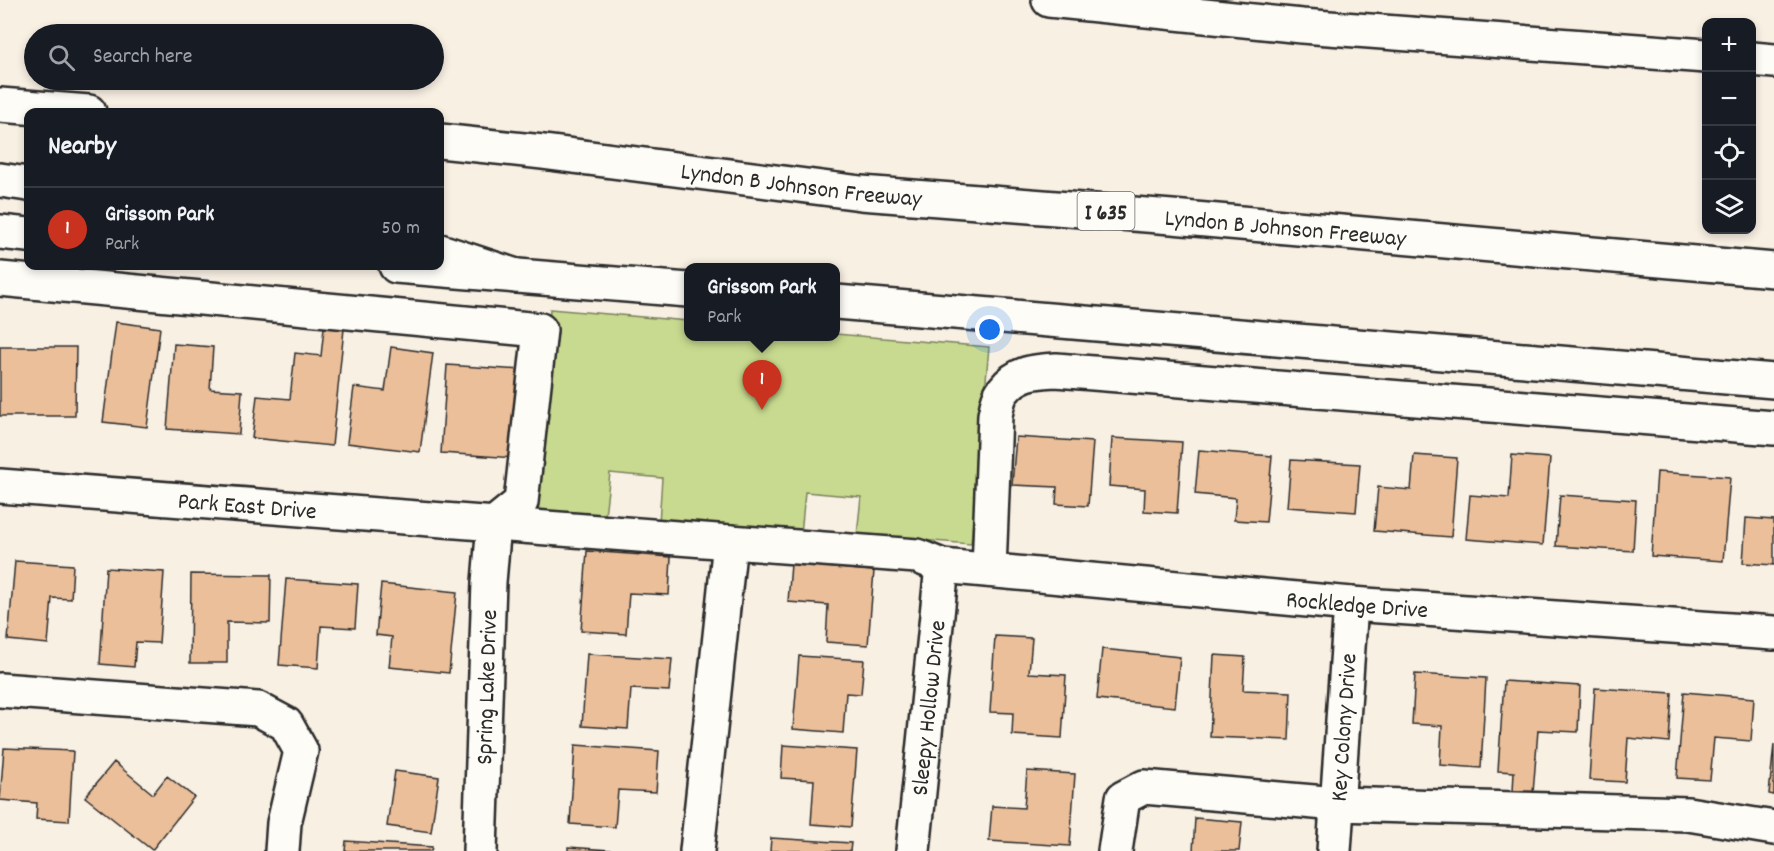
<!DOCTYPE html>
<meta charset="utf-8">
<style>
:root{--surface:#171b24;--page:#20242c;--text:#f1f3f6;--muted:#9ea1a6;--line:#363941;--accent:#c8321e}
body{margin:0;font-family:Dekko,sans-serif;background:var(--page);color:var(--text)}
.controls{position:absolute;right:18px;top:18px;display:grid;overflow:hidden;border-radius:12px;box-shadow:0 3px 9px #0003}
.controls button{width:54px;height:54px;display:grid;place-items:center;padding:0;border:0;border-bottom:2px solid var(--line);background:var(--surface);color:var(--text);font:30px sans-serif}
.you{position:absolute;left:990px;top:330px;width:21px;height:21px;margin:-15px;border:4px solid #fff;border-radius:50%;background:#1a73e8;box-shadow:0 0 0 9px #1a73e833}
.badge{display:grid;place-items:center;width:39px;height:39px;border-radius:50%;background:var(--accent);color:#fff;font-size:20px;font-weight:700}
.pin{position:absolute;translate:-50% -50px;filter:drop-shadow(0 2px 3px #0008)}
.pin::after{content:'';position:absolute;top:32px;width:21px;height:18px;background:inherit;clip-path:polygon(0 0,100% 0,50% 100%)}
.popup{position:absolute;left:684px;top:263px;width:156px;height:78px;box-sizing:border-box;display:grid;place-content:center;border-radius:12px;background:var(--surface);filter:drop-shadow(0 2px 4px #0005);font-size:20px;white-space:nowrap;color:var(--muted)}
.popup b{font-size:22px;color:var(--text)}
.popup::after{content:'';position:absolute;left:50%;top:100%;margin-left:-12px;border:12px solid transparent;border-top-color:var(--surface)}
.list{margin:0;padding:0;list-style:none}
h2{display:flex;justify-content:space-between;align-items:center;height:78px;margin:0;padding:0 24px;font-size:26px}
h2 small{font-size:20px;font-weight:400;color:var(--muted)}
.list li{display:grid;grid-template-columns:39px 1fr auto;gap:18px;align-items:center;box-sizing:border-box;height:84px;padding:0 24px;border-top:2px solid var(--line)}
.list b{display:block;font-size:22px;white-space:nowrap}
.list p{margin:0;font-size:20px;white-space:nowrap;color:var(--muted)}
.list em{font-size:20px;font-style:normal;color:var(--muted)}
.icon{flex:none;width:33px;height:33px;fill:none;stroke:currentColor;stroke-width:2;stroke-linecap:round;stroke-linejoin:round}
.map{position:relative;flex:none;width:1774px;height:851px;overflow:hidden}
.search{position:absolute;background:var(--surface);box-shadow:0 3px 9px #0003;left:24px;top:24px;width:420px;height:66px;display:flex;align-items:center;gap:15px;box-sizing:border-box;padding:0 21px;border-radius:33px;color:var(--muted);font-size:22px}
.panel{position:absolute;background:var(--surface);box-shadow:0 3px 9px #0003;left:24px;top:108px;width:420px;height:162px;border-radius:12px}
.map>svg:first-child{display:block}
.green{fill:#c8da8f;stroke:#7a825d;stroke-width:1.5}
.building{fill:#ebbf9a;stroke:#2b2b2b;stroke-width:1.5}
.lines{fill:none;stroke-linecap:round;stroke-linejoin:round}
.minor-casing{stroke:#2b2b2b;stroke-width:38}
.major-casing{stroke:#2b2b2b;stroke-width:38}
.highway-casing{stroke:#2b2b2b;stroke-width:38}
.minor{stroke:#fdfcf7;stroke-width:33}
.major{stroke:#fdfcf7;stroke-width:33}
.highway{stroke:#fdfcf7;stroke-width:33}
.labels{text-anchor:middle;stroke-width:6;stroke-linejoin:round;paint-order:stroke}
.shield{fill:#fdfcf7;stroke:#6a6a68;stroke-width:1.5}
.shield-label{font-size:22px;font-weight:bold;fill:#2b2b2b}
.street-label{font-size:24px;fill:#2b2b2b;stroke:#fdfcf7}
</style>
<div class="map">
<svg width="1774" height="851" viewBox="0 0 1774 851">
<rect width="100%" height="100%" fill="#f9f0e4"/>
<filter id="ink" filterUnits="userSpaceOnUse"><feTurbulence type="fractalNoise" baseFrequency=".0167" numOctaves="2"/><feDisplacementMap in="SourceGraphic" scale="12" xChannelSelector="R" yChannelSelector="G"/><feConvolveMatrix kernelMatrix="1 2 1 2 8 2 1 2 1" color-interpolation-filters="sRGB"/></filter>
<g filter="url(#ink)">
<path class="green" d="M550,309L688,321V336H836V334L989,347L971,544L857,535L861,497L805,492L801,535L659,523L662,478L610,473L604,524L532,518Z"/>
<path class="building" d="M116,322L160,328L147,427L103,422Z
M324,328L344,329L332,446L252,438L257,396L290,399L295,353L321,356Z
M174,344L213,347L210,389L242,391L239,434L167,429Z
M0,347H76L75,416H0Z
M391,347L433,353L420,452L347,443L354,387L385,391Z
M447,365L522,370L515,458L441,453Z
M1016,437L1093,442L1088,506L1056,504L1057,487L1012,485Z
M1112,438L1182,442L1177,513L1144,511L1145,489L1109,486Z
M1199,450L1272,456L1266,522L1234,520L1236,498L1195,494Z
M1414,455L1457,458L1451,537L1374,531L1378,487L1411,490Z
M1512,455L1550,458L1543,545L1466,539L1470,495L1509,498Z
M1291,460L1360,464L1356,512L1287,507Z
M1657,472L1730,477L1723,561L1651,556Z
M1560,495L1636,500L1633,551L1556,546Z
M1746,518L1774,520V565L1743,563Z
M587,551L671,557L669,595L629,593L626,634L581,631Z
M15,561L73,565L71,599L52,598L48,644L8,640Z
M791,564L874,571L868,645L826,642L828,605L788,602Z
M106,568L164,572L159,643L136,642L134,667L100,664Z
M191,574L271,575L270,623L227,622V663H190Z
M286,579L358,584L355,628L321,626L318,668L279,665Z
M381,584L457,592L449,673L389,667L392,637L376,635Z
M995,636L1032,638L1029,673L1066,675L1062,738L1012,735L1013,713L990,712Z
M1102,649L1180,657L1175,707L1097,699Z
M587,654L672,659L669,691L631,689L628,729L582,726Z
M1214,655L1245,657L1243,690L1291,692L1289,740L1210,737Z
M799,656L864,660L861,694L846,693L843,733L793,729Z
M1415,674L1486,678L1481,768L1440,765L1442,726L1412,724Z
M1504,681L1580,686L1578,732L1538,730L1533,793L1513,792L1514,772L1498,771Z
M1595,688L1672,693L1669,742L1628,738L1625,782L1589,780Z
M1684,692L1754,698L1751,741L1714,738L1710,780L1677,778Z
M1774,744V795L1769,794Z
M575,745L659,751L656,792L618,790L615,827L570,824Z
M783,745L857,750L851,827L811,824L814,780L781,778Z
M4,748L73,751L69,821L36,819L37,803L0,800Z
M114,762L153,794L167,776L194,797L152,850L85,797Z
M395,771L439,777L431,832L387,826Z
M1027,771L1075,774L1070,846L989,841L992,806L1024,808Z
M1195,818L1242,822L1239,851H1193Z
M771,838L851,843L850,851H770Z
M346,841L432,847L431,851H345Z
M568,847L610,850V851H568Z"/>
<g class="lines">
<g class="minor-casing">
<g id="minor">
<path d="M0,279L540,330L521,502L494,524"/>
<path id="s1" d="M0,486L730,542"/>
<path d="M989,570L995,415C997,407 998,397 1003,391C1017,372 1035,371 1056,370L1774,428"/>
<path d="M0,690L258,709L286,724L301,751L284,823L282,851"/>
<path id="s2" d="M480,851L489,582L494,524"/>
<path id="s3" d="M697,851L730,542L917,556L942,566L1351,604L1774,633"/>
<path id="s4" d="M913,851L942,566"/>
<path d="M1115,851L1123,798L1144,787L1337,804L1688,814L1774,828"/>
<path id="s5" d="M1334,851L1351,604"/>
</g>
</g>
<g class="major-casing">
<path id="major" d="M0,232L28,235
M396,266L688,290
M836,302L1774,381"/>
</g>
<g class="highway-casing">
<g id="highway">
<path d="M1049,0L1302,26L1706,56"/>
<path d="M1752,59L1774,61"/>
<path d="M0,105L89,112"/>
<path id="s6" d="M440,141L543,152L861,193L1172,217L1774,270"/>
<path d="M0,180L28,184"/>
<path d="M440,251L516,276"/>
</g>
</g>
<use href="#minor" class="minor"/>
<use href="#major" class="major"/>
<use href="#highway" class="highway"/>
</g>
</g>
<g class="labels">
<rect class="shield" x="1077.5" y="192" width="57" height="38" rx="4.5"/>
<g class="shield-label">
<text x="1106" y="219">I 635</text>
</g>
<g class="street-label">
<text dy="8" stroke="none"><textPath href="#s6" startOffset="364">Lyndon B Johnson Freeway</textPath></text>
<text dy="8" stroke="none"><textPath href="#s6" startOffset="850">Lyndon B Johnson Freeway</textPath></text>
<text dy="8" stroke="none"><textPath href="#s1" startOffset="248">Park East Drive</textPath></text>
<text dy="8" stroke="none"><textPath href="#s3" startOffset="942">Rockledge Drive</textPath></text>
<text dy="8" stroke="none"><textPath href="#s2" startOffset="164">Spring Lake Drive</textPath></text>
<text dy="8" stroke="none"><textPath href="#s4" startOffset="144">Sleepy Hollow Drive</textPath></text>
<text dy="8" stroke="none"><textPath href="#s5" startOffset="124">Key Colony Drive</textPath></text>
</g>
</g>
</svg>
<div class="controls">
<button>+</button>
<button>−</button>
<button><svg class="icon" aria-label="locate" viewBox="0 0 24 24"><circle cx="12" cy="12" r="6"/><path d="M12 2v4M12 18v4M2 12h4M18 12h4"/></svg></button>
<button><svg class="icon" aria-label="layers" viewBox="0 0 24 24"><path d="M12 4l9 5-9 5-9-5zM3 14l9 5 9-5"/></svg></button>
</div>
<div class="you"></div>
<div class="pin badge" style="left:762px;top:410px">1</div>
<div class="popup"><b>Grissom Park</b>Park</div>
<div class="search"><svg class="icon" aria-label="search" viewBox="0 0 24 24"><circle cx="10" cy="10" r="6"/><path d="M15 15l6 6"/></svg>Search here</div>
<section class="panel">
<h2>Nearby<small></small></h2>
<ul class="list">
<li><span class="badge">1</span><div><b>Grissom Park</b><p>Park</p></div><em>50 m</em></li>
</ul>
</section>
</div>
